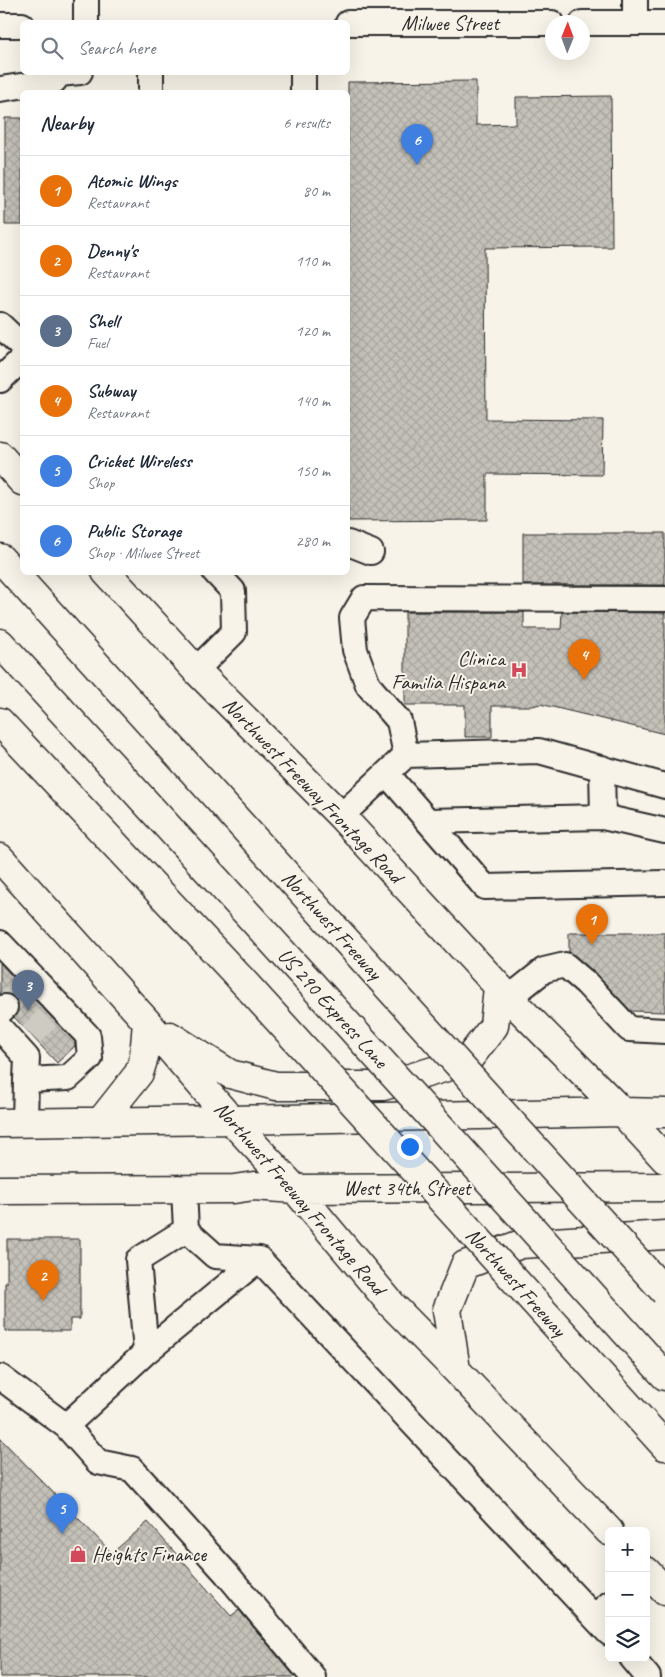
<!DOCTYPE html>
<meta charset="utf-8">
<style>
:root{--surface:#fff;--page:#f2f2f3;--text:#1f2937;--muted:#747a83;--line:#e0e1e3;--accent:#db2777}
body{margin:0;font-family:Caveat,sans-serif;background:var(--page);color:var(--text)}
.controls{position:absolute;right:15px;bottom:15px;display:grid;overflow:hidden;border-radius:8px;box-shadow:0 5px 20px #0002}
.controls button{width:45px;height:45px;display:grid;place-items:center;padding:0;border:0;border-bottom:1px solid var(--line);background:var(--surface);color:var(--text);font:25px sans-serif}
.compass{position:absolute;left:545px;top:15px;width:45px;height:45px;border-radius:50%;background:var(--surface);box-shadow:0 5px 20px #0002;rotate:1deg}
.you{position:absolute;left:409px;top:1146px;width:18px;height:18px;margin:-12px;border:4px solid #fff;border-radius:50%;background:#1a73e8;box-shadow:0 0 0 8px #1a73e833}
.badge{display:grid;place-items:center;width:32px;height:32px;border-radius:50%;background:var(--accent);color:#fff;font-size:16px;font-weight:700}
.pin{position:absolute;translate:-50% -41px;filter:drop-shadow(0 1px 2px #0008)}
.pin::after{content:'';position:absolute;top:26px;width:18px;height:15px;background:inherit;clip-path:polygon(0 0,100% 0,50% 100%)}
.list{margin:0;padding:0;list-style:none}
h2{display:flex;justify-content:space-between;align-items:center;height:65px;margin:0;padding:0 20px;font-size:21px}
h2 small{font-size:16px;font-weight:400;color:var(--muted)}
.list li{display:grid;grid-template-columns:32px 1fr auto;gap:15px;align-items:center;box-sizing:border-box;height:70px;padding:0 20px;border-top:1px solid var(--line)}
.list b{display:block;font-size:19px;white-space:nowrap}
.list p{margin:0;font-size:16px;white-space:nowrap;color:var(--muted)}
.list em{font-size:16px;font-style:normal;color:var(--muted)}
.icon{flex:none;width:28px;height:28px;fill:none;stroke:currentColor;stroke-width:2;stroke-linecap:round;stroke-linejoin:round}
.map{position:relative;flex:none;width:665px;height:1677px;overflow:hidden}
.search{position:absolute;background:var(--surface);box-shadow:0 5px 20px #0002;left:20px;top:20px;width:330px;height:55px;display:flex;align-items:center;gap:12px;box-sizing:border-box;padding:0 18px;border-radius:8px;color:var(--muted);font-size:19px}
.panel{position:absolute;background:var(--surface);box-shadow:0 5px 20px #0002;left:20px;top:90px;width:330px;height:485px;border-radius:8px}
.map>svg:first-child{display:block}
.building{fill:url(#building-cross-hatch);stroke:#2b2b2b}
.lines{fill:none;stroke-linecap:round;stroke-linejoin:round}
.minor-tunnel{stroke:#cecbc2;stroke-width:24;stroke-dasharray:24 12;stroke-linecap:butt}
.minor-casing{stroke:#2b2b2b;stroke-width:28}
.major-casing{stroke:#2b2b2b;stroke-width:31}
.highway-casing{stroke:#2b2b2b;stroke-width:31}
.minor{stroke:#f7f3e8;stroke-width:24}
.major{stroke:#f7f3e8;stroke-width:28}
.highway{stroke:#f7f3e8;stroke-width:28}
.highway-bridge-casing{stroke:#2b2b2b;stroke-width:31;stroke-linecap:butt}
.highway-bridge{stroke:#f7f3e8;stroke-width:28}
.labels{text-anchor:middle;stroke-width:4;stroke-linejoin:round;paint-order:stroke}
.street-label{font-size:21px;fill:#2b2b2b;stroke:#f7f3e8}
.poi-label{font-size:21px;fill:#2b2b2b;stroke:#f7f3e8;text-anchor:end}
</style>
<div class="map">
<svg width="665" height="1677" viewBox="0 0 665 1677">
<defs>
<pattern id="building-cross-hatch" width="8" height="8" patternUnits="userSpaceOnUse" patternTransform="scale(1.25)"><rect width="8" height="8" fill="#c4c1b9"/><path d="M0 0l8 8M0 8l8-8" fill="none" stroke="#a9a69f"/></pattern>
</defs>
<rect width="100%" height="100%" fill="#f7f3e8"/>
<filter id="ink" filterUnits="userSpaceOnUse"><feTurbulence type="fractalNoise" baseFrequency=".02" numOctaves="2"/><feDisplacementMap in="SourceGraphic" scale="10" xChannelSelector="R" yChannelSelector="G"/><feConvolveMatrix kernelMatrix="1 2 1 2 8 2 1 2 1" color-interpolation-filters="sRGB"/></filter>
<g filter="url(#ink)">
<path class="building" d="M476,81V125L516,124V97L611,96L612,247L485,248L486,419L603,420L602,475L487,474V520L348,521V82Z
M5,118H22V225H5Z
M523,533H665V585H523Z
M405,612H524V629H561L562,612L665,613V734L540,704L533,706H492V737H465V705H405Z
M569,933H665V1012L631,1011L595,973L569,952Z
M0,963L75,1042V1046L57,1063L14,1017L18,1010V1003L15,998L8,994H0Z
M7,1239H80V1319H70V1331H5V1283H7Z
M0,1438L112,1553L148,1522L231,1616L239,1610L295,1677H0Z"/>
<g class="lines">
<path class="minor-tunnel" d="M5,1007L24,986
M31,1035L50,1015"/>
<g class="minor-casing">
<path id="minor" d="M86,0V22
M635,0V23
M348,23H552
M582,23H665
M0,25H22
M151,72V92
M303,72V92
M0,89L54,81L59,74L80,72
M0,325L22,346
M0,380L22,359
M348,543L371,552
M196,670L234,632L233,591L215,572
M406,755L399,721L368,685L355,650L352,618L364,598L665,599
M602,768L603,817L665,831
M387,774L485,887L665,883
M341,816L406,755L539,751L665,786
M428,821L603,817
M0,943L88,1036L90,1058L68,1078L26,1080L25,1122
M509,998L544,970L565,965L586,983L629,1029L665,1031
M0,1012L5,1007
M0,1028L27,1058L26,1080
M184,1189L186,1230L215,1256L259,1259L594,1617L609,1604
M186,1230L138,1260L146,1352L259,1259
M0,1377L66,1426L98,1462L132,1469L226,1573L313,1677
M66,1426L146,1352
M594,1617L609,1633
M632,1658L648,1677"/>
</g>
<g class="major-casing">
<path id="major" d="M0,456L22,481
M106,572L196,670L341,816L509,998L622,1112L665,1159
M0,858L147,1022L231,1120L295,1189L392,1305L456,1370L609,1531
M170,1036L230,1074L276,1086H383L467,1061L494,1026L498,987
M101,1121L139,1073L144,1057L147,1022
M0,1123L231,1120L622,1112L665,1113
M0,1190L234,1189L254,1186L295,1189L665,1187
M456,1370L447,1310L465,1265L521,1244L665,1235
M646,1571L665,1591"/>
</g>
<g class="highway-casing">
<path id="highway" d="M0,558L380,978
M0,643L306,978
M0,722L240,978
M611,1316L665,1376
M550,1319L665,1446"/>
</g>
<use href="#minor" class="minor"/>
<use href="#major" class="major"/>
<use href="#highway" class="highway"/>
<g class="highway-bridge-casing">
<path id="highway-bridge" d="M240,978L550,1319
M306,978L611,1316
M380,978L665,1292"/>
</g>
<use href="#highway-bridge" class="highway-bridge"/>
</g>
</g>
<defs>
<g id="hospital-bare" transform="scale(1.35)"><path d="M-5-5h3v3.5h4V-5h3V5h-3V1.5h-4V5h-3Z" fill="#d1495b" stroke="#f7f3e8" stroke-width="2.5" paint-order="stroke"/></g>
<g id="shop-bare" transform="scale(1.35)"><path d="M-5-2.5h2.3a2.7 3.5 0 0 1 5.4 0H5L5.5 6h-11ZM-1.5-2.5h3a1.5 2.3 0 0 0-3 0Z" fill="#d1495b" stroke="#f7f3e8" stroke-width="2.5" paint-order="stroke"/></g>
</defs>
<g fill-rule="evenodd">
<use href="#hospital-bare" x="519" y="670"/>
<use href="#shop-bare" x="78" y="1554"/>
</g>
<g class="labels">
<g class="street-label">
<text x="450" y="30">Milwee Street</text>
<text transform="translate(313 790) rotate(46)" y="7">Northwest Freeway Frontage Road</text>
<text transform="translate(332 925) rotate(48)" y="7">Northwest Freeway</text>
<text transform="translate(333 1008) rotate(48)" y="7">US 290 Express Lane</text>
<text x="407" y="1195">West 34th Street</text>
<text transform="translate(300 1198) rotate(49)" y="7">Northwest Freeway Frontage Road</text>
<text transform="translate(516 1282) rotate(48)" y="7">Northwest Freeway</text>
</g>
<g class="poi-label">
<text x="505" y="665">Clinica<tspan x="505" dy="24">Familia Hispana</tspan></text>
<text x="92" y="1561" text-anchor="start">Heights Finance</text>
</g>
</g>
</svg>
<div class="controls">
<button>+</button>
<button>−</button>
<button><svg class="icon" aria-label="layers" viewBox="0 0 24 24"><path d="M12 4l9 5-9 5-9-5zM3 14l9 5 9-5"/></svg></button>
</div>
<svg class="compass" viewBox="-18 -18 36 36"><path d="M0-13l5 13h-10z" fill="#e53935"/><path d="M0 13l5-13h-10z" fill="#747a83"/></svg>
<div class="you"></div>
<div class="pin badge" style="left:592px;top:945px;background:#e8710a">1</div>
<div class="pin badge" style="left:43px;top:1301px;background:#e8710a">2</div>
<div class="pin badge" style="left:28px;top:1011px;background:#5c6f8a">3</div>
<div class="pin badge" style="left:584px;top:680px;background:#e8710a">4</div>
<div class="pin badge" style="left:62px;top:1534px;background:#3f7fe0">5</div>
<div class="pin badge" style="left:417px;top:165px;background:#3f7fe0">6</div>
<div class="search"><svg class="icon" aria-label="search" viewBox="0 0 24 24"><circle cx="10" cy="10" r="6"/><path d="M15 15l6 6"/></svg>Search here</div>
<section class="panel">
<h2>Nearby<small>6 results</small></h2>
<ul class="list">
<li><span class="badge" style="background:#e8710a">1</span><div><b>Atomic Wings</b><p>Restaurant</p></div><em>80 m</em></li>
<li><span class="badge" style="background:#e8710a">2</span><div><b>Denny's</b><p>Restaurant</p></div><em>110 m</em></li>
<li><span class="badge" style="background:#5c6f8a">3</span><div><b>Shell</b><p>Fuel</p></div><em>120 m</em></li>
<li><span class="badge" style="background:#e8710a">4</span><div><b>Subway</b><p>Restaurant</p></div><em>140 m</em></li>
<li><span class="badge" style="background:#3f7fe0">5</span><div><b>Cricket Wireless</b><p>Shop</p></div><em>150 m</em></li>
<li><span class="badge" style="background:#3f7fe0">6</span><div><b>Public Storage</b><p>Shop · Milwee Street</p></div><em>280 m</em></li>
</ul>
</section>
</div>
